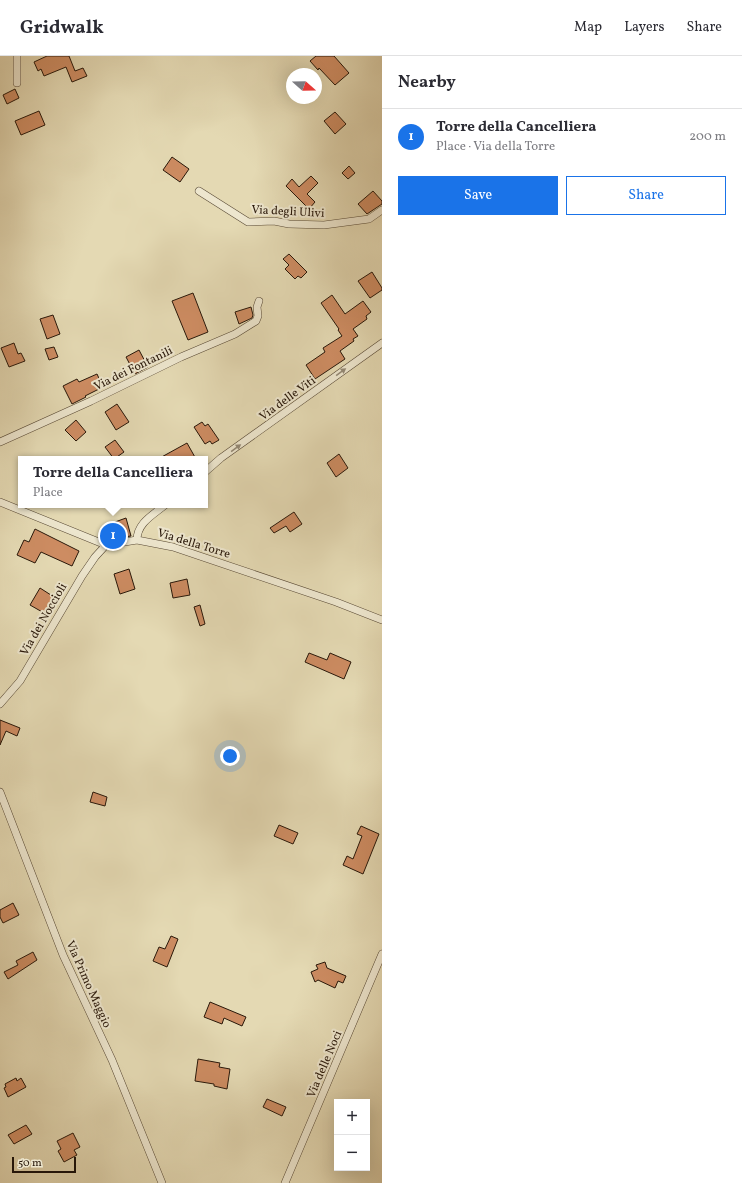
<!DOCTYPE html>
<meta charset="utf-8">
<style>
:root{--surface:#fff;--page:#f7f7f7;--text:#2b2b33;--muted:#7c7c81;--line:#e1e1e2;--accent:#1a73e8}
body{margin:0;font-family:Vollkorn,serif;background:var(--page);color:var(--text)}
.controls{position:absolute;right:12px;bottom:12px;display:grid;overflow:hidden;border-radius:0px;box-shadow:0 4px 16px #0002}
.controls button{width:36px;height:36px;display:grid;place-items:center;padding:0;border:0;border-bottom:1px solid var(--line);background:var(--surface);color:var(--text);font:20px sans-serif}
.compass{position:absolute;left:286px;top:12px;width:36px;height:36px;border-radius:50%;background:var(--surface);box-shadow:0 4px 16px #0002;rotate:110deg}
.scale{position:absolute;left:12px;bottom:10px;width:64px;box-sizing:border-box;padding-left:4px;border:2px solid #281709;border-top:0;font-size:11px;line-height:14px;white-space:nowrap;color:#281709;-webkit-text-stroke:3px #ede6ce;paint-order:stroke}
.you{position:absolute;left:230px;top:700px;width:14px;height:14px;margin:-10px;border:3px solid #fff;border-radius:50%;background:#1a73e8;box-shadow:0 0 0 6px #1a73e833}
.badge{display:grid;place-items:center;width:26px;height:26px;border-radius:50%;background:var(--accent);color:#fff;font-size:13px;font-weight:700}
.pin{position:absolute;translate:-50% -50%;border:2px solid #fff;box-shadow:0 1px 4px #0006}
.popup{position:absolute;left:18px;top:400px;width:190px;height:52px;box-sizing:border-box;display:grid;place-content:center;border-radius:0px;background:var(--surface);filter:drop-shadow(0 1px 3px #0005);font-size:13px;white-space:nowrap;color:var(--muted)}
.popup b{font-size:15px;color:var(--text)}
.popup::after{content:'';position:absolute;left:50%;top:100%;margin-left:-8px;border:8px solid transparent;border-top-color:var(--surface)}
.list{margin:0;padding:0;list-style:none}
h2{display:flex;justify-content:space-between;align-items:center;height:52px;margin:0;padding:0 16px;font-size:17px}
h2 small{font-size:13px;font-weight:400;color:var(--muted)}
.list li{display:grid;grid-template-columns:26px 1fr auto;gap:12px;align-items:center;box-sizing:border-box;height:56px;padding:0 16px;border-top:1px solid var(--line)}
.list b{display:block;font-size:15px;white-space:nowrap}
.list p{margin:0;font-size:13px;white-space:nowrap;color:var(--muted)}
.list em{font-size:13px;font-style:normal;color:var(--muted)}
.actions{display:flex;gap:8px;padding:12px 16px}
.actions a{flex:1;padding:9px 0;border:1px solid var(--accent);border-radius:0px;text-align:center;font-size:14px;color:var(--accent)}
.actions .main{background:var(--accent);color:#fff}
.map{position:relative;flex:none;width:382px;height:1127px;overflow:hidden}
header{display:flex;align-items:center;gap:24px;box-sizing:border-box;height:56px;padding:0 20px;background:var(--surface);border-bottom:1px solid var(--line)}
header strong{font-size:19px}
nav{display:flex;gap:22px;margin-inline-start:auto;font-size:14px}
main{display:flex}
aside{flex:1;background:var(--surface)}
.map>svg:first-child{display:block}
.building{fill:#cd8c62;stroke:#281709}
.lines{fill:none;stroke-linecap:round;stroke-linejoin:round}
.street-casing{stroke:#574834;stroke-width:8}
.street{stroke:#ede6ce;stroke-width:7}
.oneway{fill:#948975}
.labels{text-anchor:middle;stroke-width:4;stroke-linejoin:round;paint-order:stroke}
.street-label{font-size:12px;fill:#281709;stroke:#ede6ce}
</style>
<header>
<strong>Gridwalk</strong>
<nav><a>Map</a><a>Layers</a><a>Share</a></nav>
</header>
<main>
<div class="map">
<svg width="382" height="1127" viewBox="0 0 382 1127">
<rect width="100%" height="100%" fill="#e4d9b3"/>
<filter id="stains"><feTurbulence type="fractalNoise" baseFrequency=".005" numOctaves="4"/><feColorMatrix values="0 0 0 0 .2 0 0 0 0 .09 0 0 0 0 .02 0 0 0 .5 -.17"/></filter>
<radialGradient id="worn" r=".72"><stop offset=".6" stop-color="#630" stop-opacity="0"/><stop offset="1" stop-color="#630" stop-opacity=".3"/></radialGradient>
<path class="building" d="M47,0H69L75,15L83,12L87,20L72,26L66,11L44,20L41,13L38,15L34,6Z
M316,0H334L349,17L335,29L319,12L318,14L310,5Z
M15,33L19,42L7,48L3,39Z
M39,55L45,69L21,79L15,65Z
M335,56L346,68L335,78L324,65Z
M172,101L189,113L180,126L163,114Z
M349,110L355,117L348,123L342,117Z
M311,120L318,127L307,138L315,146L309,153L286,130L292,123L299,131Z
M373,135L382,145V148L367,158L358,148Z
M289,198L307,216L301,222L298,220L295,223L285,213L289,209L283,203Z
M372,216L382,232V234L370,242L358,225Z
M193,237L208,276L188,284L172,245Z
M332,239L345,258L363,245L371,256L366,260L367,263L353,273L358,280L353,283L354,285L340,295L345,303L315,323L306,309L325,296L323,292L342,280L338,274L339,273L321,247Z
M251,251L253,259L252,262L239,268L235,256Z
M53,259L60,278L47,283L40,263Z
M14,287L18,298L21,297L25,305L9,311L1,292Z
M54,291L58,301L49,304L45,293Z
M139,294L148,311L135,318L126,301Z
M97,318L103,331L85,340L86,341L72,348L63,330L77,323L79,326Z
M117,348L129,366L116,374L105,356Z
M76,364L86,376L76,385L65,374Z
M202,366L205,370L208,368L219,384L212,388L210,385L205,388L194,371Z
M115,384L124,396L114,403L105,391Z
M187,387L196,403H158Z
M339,398L348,412L336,421L327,407Z
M294,456L302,468L290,476L286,470L274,477L270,472Z
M126,462L131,480L110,483L108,476L117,473L115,466Z
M35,473L79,495L72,510L41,496L35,507L17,499L24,484L29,486Z
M129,513L135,533L120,538L114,518Z
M187,523L190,539L173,542L170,527Z
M40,532L54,541L44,557L30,549Z
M200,549L205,568L200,570L194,551Z
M309,597L327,604L330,597L351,606L344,623L305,606Z
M0,664L20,672L17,680L6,675L0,689Z
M93,736L107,741L105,750L90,746Z
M279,769L298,777L293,788L274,780Z
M361,770L379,778L363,818L343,809L347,800L353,803L362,780L357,778Z
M13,847L19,859L3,867L0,861V854Z
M171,880L178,883L167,911L153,905L159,891L165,893Z
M33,896L37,904L8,923L4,916L18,909L16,905Z
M325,906L327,912L346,920L343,927L338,925L335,932L318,924L315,926L311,916L318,913L316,909Z
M210,946L246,961L242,970L224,962L222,968L204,961Z
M198,1003L220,1007L219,1011L230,1013L227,1033L214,1030V1028L195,1025Z
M16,1022L17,1025L21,1022L26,1031L8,1041L4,1032L6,1031L5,1028Z
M267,1043L286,1051L282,1060L263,1051Z
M26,1069L32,1078L14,1088L8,1079Z
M73,1077L80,1091L74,1094L77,1099L64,1106L58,1095L61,1093L57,1085Z"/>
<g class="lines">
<g class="street-casing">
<path id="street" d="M17,27V0
M199,135L248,166L274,165L289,168L324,169L369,163L382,154
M0,386L91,345L181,301L235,278L256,265L258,260L257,251L259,245
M205,416L221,402L382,287
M0,446L106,489L137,484L173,491L336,546L382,564
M137,484C137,467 153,459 165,449
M0,648L20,625L82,520L95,501L106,489
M0,736L63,899L112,1004L162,1127
M285,1127L382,898"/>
</g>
<use href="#street" class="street"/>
</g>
<defs><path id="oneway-solid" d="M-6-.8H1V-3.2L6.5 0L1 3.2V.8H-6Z"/></defs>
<g class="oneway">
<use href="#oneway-solid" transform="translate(341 316) rotate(-36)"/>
<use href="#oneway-solid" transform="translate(236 392) rotate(-36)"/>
</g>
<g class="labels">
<g class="street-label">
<text transform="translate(288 155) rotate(3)" y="4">Via degli Ulivi</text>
<text transform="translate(133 312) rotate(-26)" y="4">Via dei Fontanili</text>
<text transform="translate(287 342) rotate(-36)" y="4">Via delle Viti</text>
<text transform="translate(194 487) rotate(17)" y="4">Via della Torre</text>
<text transform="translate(43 563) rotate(-60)" y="4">Via dei Noccioli</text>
<text transform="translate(89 928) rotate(66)" y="4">Via Primo Maggio</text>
<text transform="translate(324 1008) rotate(-67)" y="4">Via delle Noci</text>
</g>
</g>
<rect width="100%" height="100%" filter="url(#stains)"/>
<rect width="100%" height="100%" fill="url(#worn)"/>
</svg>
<div class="controls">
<button>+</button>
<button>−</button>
</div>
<svg class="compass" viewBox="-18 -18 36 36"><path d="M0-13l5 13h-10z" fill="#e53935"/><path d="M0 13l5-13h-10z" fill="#7c7c81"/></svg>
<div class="scale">50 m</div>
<div class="you"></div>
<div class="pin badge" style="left:113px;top:480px">1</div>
<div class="popup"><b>Torre della Cancelliera</b>Place</div>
</div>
<aside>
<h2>Nearby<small></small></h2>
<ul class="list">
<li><span class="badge">1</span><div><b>Torre della Cancelliera</b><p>Place · Via della Torre</p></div><em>200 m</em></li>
</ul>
<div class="actions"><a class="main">Save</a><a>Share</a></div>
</aside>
</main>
